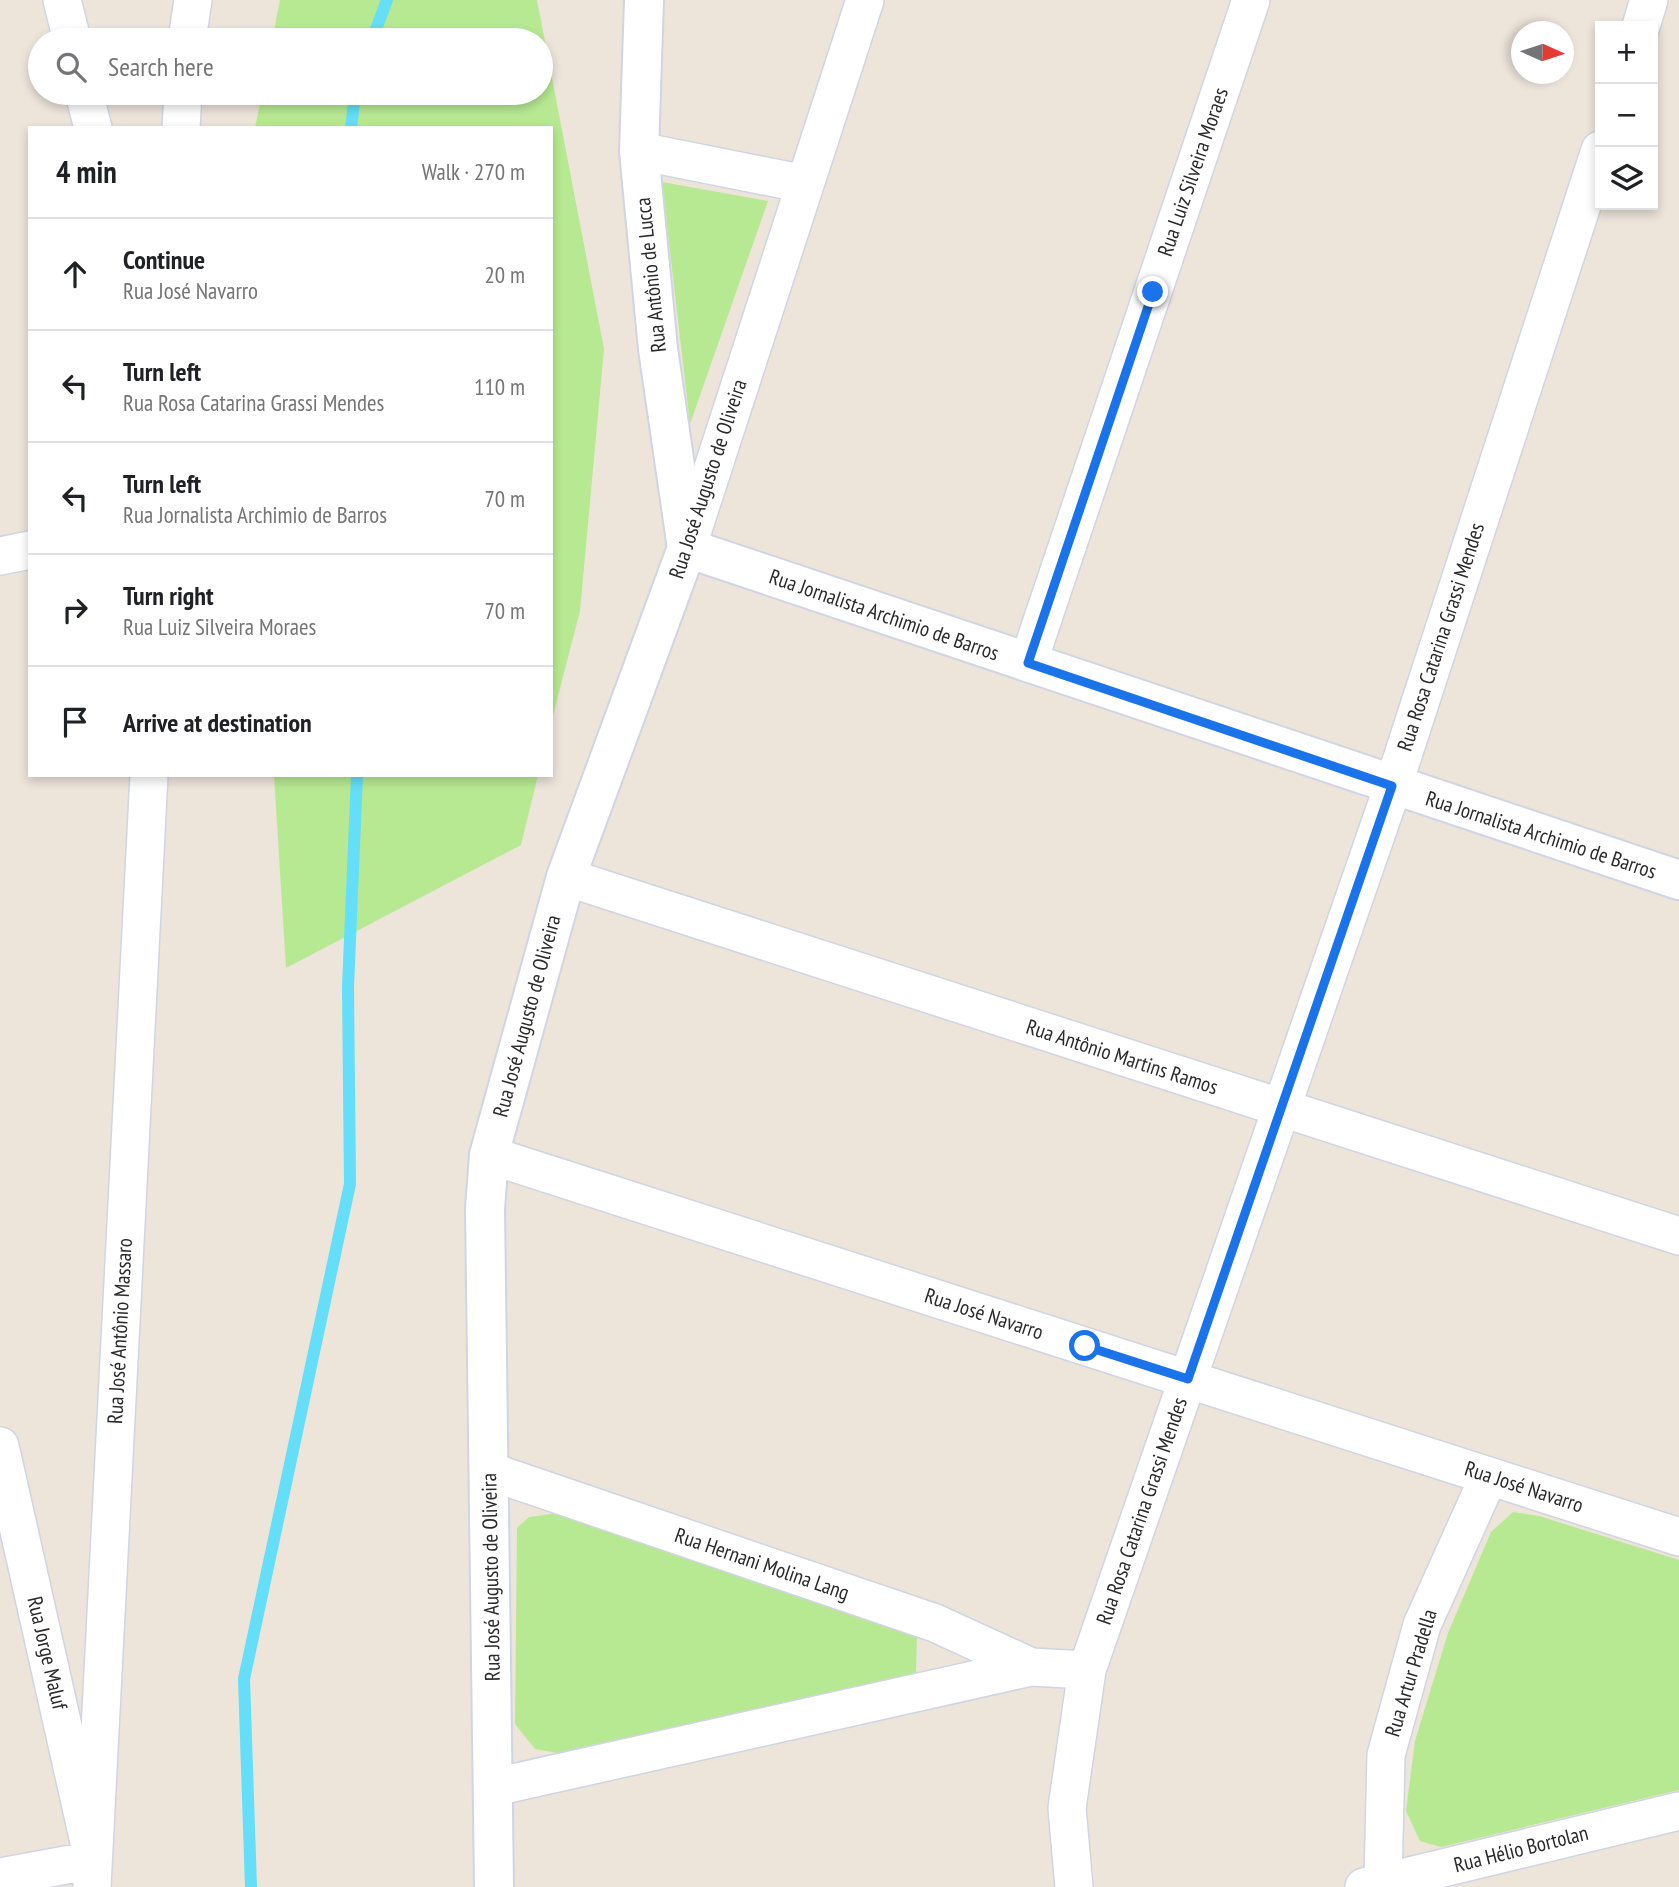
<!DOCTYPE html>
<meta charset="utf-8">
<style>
:root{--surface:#fff;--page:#f2f2f2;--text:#202124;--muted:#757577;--line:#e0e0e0}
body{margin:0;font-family:"PT Sans Narrow",sans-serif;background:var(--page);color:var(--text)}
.controls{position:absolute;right:21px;top:21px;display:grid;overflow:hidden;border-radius:0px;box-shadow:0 4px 10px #0003}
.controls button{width:63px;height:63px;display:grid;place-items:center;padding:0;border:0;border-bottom:2px solid var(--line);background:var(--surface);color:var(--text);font:35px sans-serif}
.compass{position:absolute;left:1511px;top:21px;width:63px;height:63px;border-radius:50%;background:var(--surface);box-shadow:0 4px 10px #0003;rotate:93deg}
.stop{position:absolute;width:21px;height:21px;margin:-16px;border:5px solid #1a73e8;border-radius:50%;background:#fff}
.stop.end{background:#1a73e8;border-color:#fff;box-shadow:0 2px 7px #0008}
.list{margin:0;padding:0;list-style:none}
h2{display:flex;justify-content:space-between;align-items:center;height:91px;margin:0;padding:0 28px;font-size:30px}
h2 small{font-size:23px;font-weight:400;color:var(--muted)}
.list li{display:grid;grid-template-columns:46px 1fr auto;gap:21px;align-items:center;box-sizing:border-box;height:112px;padding:0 28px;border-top:2px solid var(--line)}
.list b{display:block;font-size:26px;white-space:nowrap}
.list p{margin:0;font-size:23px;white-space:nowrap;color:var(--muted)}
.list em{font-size:23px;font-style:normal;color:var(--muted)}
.icon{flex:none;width:38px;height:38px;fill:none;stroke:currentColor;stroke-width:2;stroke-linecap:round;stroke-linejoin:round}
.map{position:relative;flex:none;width:1679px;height:1887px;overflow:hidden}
.search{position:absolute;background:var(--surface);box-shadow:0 4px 10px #0003;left:28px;top:28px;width:525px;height:77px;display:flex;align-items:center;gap:18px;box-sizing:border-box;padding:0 24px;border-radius:38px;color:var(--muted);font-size:26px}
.panel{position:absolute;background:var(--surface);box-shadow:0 4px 10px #0003;left:28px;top:126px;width:525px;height:651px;border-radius:0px}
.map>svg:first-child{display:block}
.green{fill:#b7e992}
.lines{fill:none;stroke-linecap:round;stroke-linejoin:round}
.stream{stroke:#64def9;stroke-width:12}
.street-casing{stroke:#d0d5e4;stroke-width:40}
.secondary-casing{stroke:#d0d5e4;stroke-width:42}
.street{stroke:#fff;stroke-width:37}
.secondary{stroke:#fff;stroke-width:38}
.route{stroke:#1a73e8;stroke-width:9}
.labels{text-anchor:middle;stroke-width:6;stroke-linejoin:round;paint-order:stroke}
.street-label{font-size:21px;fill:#2a2a2a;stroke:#fff}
</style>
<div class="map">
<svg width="1679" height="1887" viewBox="0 0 1679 1887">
<rect width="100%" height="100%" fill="#ede4da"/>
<path class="green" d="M280,0H537L604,349L580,611L551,723V128H255L262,93H541V40H272Z
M662,182L768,201L690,424Z
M274,775H538L521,845L286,968Z
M1513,1512L1539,1516L1679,1560V1790L1441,1847L1420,1841L1406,1811L1415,1741L1448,1633L1491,1532Z
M558,1513L917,1632L916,1673L563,1754L535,1749L515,1724L517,1528L529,1517Z"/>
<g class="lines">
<path class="stream" d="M372,40L387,0
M351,128L355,93
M251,1887L244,1679L350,1184L348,987L357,775"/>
<g class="street-casing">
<path id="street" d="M62,0L72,40
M1641,26L1649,0
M187,40L193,0
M84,93L93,128
M181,128L183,93
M639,151L805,184
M687,548L865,0
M0,556L30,550
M1028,663L1251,0
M566,877L1679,1236
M489,1155L1679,1537
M0,1446L93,1860L0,1877
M489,1471L935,1623L1031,1667
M495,1787L1031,1667L1087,1670
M1383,1882L1386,1755L1422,1625L1489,1476
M92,1887L149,775
M1074,1887L1067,1808L1087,1670L1393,786L1600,150
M1364,1887L1679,1811"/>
</g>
<g class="secondary-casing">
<path id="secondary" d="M687,548L1679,880
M494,1887L485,1209L489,1155L566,877L687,548L658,349L639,151L644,0"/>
</g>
<use href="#street" class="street"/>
<use href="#secondary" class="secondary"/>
</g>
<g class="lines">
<path class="route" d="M1085,1346L1188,1379L1392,786L1028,663L1153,292"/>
</g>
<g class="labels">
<g class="street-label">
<text transform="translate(1193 172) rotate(-71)" y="7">Rua Luiz Silveira Moraes</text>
<text transform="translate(651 275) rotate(-96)" y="7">Rua Antônio de Lucca</text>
<text transform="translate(708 479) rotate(-72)" y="7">Rua José Augusto de Oliveira</text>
<text transform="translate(884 615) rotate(19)" y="7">Rua Jornalista Archimio de Barros</text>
<text transform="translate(1441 637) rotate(-72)" y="7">Rua Rosa Catarina Grassi Mendes</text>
<text transform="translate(1541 835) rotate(18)" y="7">Rua Jornalista Archimio de Barros</text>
<text transform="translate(527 1016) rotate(-75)" y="7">Rua José Augusto de Oliveira</text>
<text transform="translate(1122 1057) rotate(18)" y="7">Rua Antônio Martins Ramos</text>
<text transform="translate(984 1314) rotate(18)" y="7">Rua José Navarro</text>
<text transform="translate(120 1331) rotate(-87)" y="7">Rua José Antônio Massaro</text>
<text transform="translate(1524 1487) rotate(18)" y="7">Rua José Navarro</text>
<text transform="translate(1142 1511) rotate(-71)" y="7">Rua Rosa Catarina Grassi Mendes</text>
<text transform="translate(762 1564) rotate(19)" y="7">Rua Hernani Molina Lang</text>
<text transform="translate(491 1577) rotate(-91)" y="7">Rua José Augusto de Oliveira</text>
<text transform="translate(47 1653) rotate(77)" y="7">Rua Jorge Maluf</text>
<text transform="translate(1411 1673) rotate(-73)" y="7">Rua Artur Pradella</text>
<text transform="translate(1521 1849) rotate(-14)" y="7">Rua Hélio Bortolan</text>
</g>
</g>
</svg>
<div class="controls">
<button>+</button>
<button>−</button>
<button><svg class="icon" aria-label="layers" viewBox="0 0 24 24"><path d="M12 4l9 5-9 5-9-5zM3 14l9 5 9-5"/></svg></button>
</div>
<svg class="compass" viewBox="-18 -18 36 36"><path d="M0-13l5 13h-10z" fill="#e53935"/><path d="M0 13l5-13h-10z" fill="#757577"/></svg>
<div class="stop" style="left:1085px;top:1346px"></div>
<div class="stop end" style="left:1153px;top:292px"></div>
<div class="search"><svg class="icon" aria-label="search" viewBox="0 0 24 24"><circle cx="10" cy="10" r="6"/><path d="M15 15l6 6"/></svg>Search here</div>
<section class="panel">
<h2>4 min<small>Walk · 270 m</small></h2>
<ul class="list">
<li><svg class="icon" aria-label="ahead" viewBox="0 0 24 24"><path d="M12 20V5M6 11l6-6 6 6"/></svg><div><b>Continue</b><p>Rua José Navarro</p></div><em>20 m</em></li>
<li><svg class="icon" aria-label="left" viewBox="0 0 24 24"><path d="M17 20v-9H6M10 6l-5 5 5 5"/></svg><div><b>Turn left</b><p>Rua Rosa Catarina Grassi Mendes</p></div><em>110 m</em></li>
<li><svg class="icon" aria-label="left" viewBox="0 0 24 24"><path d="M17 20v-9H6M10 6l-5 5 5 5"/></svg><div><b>Turn left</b><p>Rua Jornalista Archimio de Barros</p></div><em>70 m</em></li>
<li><svg class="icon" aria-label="right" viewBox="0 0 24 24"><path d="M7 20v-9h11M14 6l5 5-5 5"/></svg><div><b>Turn right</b><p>Rua Luiz Silveira Moraes</p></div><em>70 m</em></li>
<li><svg class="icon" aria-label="arrive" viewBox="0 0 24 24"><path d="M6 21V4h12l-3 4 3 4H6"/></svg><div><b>Arrive at destination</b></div></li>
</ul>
</section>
</div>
